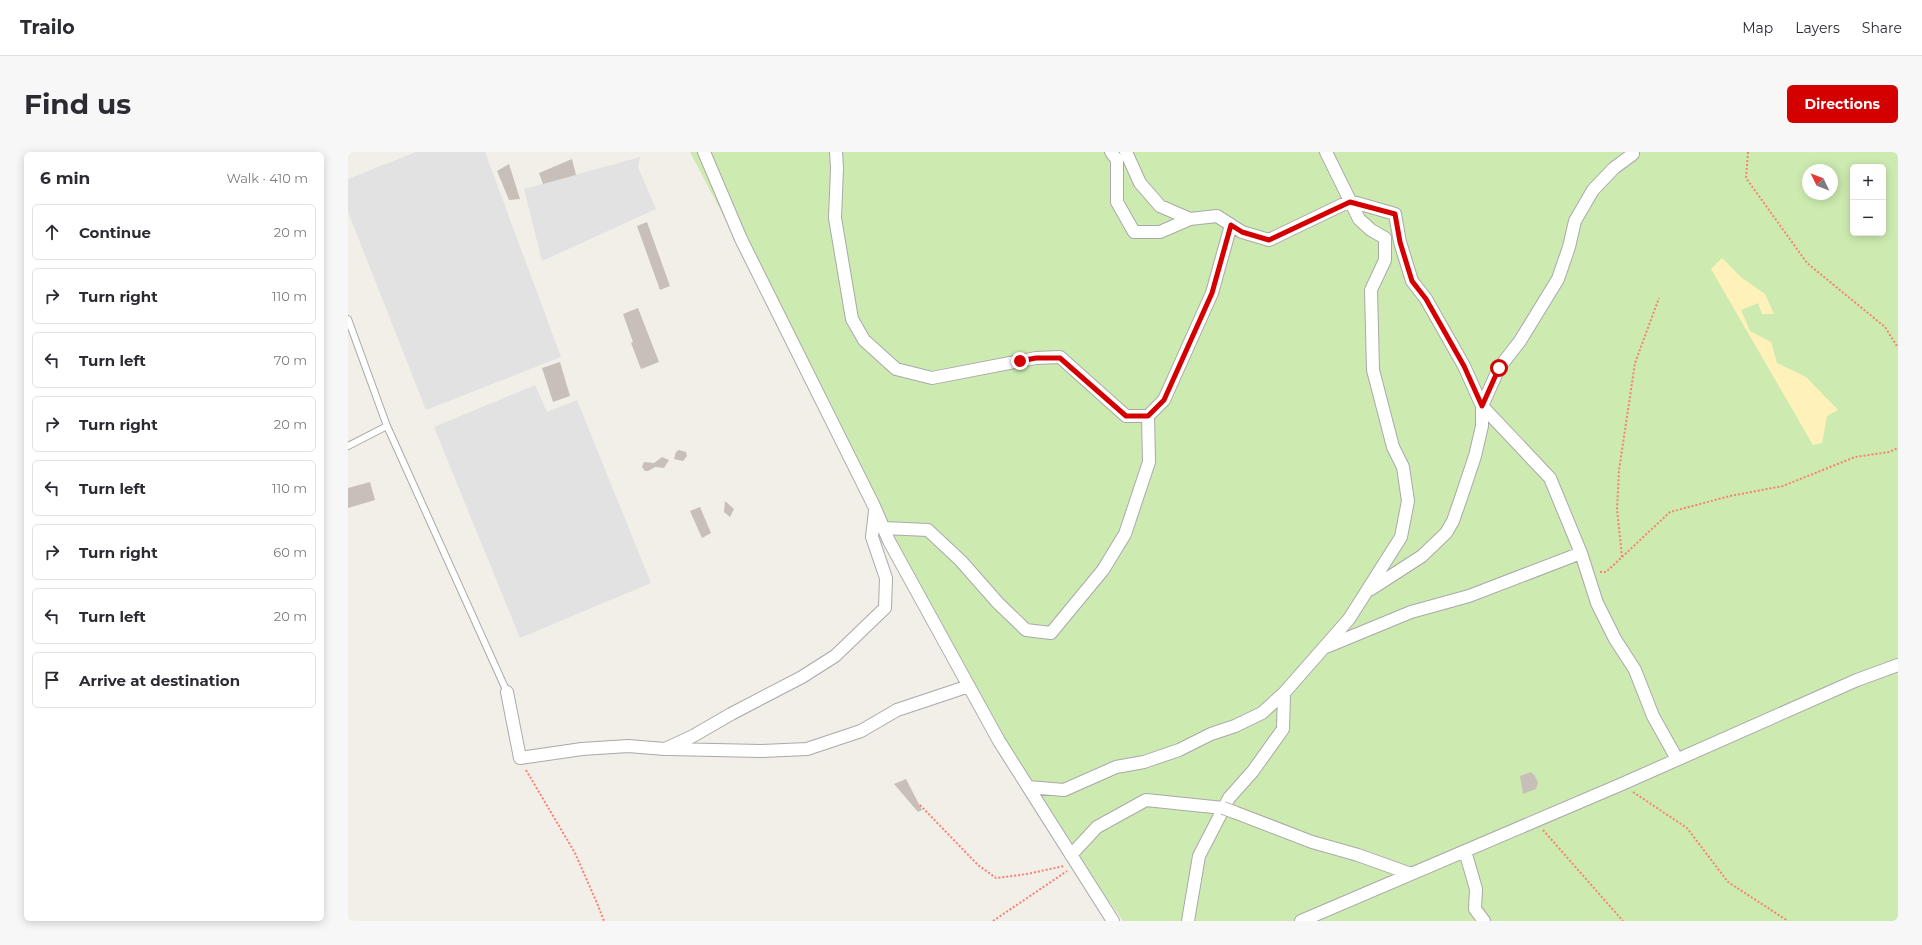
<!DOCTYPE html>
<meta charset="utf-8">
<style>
:root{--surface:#fff;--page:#f7f7f7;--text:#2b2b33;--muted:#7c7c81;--line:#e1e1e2;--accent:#d40000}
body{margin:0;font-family:Montserrat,sans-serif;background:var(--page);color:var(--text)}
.controls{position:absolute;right:12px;top:12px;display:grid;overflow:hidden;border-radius:6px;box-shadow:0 2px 10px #0003}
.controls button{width:36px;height:36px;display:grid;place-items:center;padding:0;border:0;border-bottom:1px solid var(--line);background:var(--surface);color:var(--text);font:20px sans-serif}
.compass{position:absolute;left:1454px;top:12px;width:36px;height:36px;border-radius:50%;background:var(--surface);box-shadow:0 2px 10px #0003;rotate:313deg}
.stop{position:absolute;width:12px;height:12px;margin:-9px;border:3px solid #d40000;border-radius:50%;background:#fff}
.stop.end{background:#d40000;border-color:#fff;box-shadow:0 1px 4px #0008}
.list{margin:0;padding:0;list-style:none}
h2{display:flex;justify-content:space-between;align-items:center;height:52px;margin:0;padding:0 16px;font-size:17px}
h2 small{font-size:13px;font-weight:400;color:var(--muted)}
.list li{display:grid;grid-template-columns:26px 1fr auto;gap:12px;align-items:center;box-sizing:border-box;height:56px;margin:0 8px 8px;padding:0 8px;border:1px solid var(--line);border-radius:6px}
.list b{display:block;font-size:15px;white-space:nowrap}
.list em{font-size:13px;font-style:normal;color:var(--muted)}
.icon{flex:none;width:22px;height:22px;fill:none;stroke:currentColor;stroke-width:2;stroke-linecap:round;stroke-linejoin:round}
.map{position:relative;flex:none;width:1550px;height:769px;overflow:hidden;border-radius:6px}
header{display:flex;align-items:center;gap:24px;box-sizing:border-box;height:56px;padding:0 20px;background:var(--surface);border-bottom:1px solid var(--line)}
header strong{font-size:19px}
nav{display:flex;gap:22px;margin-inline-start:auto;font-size:14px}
.intro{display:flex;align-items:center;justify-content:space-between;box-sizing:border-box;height:96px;padding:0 24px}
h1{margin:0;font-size:28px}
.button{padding:10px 18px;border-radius:6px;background:var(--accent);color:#fff;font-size:14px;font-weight:700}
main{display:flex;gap:24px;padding:0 24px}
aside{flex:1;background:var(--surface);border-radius:6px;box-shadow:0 2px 10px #0003}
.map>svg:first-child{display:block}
.grass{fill:#cdebb0;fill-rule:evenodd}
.sand{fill:#fff1ba}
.parking{fill:#e2e2e2}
.building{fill:#c7bfb8}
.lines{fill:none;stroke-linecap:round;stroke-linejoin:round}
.service-casing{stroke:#a9a9a9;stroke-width:8}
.minor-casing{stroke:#a9a9a9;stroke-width:14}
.path{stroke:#fa8072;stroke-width:2;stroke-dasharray:2 2;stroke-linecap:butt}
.service{stroke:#fff;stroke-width:6}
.minor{stroke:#fff;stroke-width:12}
.minor-bridge-casing{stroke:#a9a9a9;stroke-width:14;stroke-linecap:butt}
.minor-bridge{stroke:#fff;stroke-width:12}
.route{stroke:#d40000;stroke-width:5}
</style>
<header>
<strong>Trailo</strong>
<nav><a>Map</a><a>Layers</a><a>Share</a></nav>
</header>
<div class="intro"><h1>Find us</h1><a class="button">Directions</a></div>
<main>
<aside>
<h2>6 min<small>Walk · 410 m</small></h2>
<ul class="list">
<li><svg class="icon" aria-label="ahead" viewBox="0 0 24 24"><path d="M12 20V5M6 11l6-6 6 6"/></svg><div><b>Continue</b></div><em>20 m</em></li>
<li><svg class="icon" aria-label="right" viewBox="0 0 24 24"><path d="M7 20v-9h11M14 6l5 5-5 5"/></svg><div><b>Turn right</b></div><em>110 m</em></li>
<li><svg class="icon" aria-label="left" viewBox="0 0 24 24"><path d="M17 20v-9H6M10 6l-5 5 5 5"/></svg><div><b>Turn left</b></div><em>70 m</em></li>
<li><svg class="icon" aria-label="right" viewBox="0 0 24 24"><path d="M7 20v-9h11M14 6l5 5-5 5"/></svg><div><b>Turn right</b></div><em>20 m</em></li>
<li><svg class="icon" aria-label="left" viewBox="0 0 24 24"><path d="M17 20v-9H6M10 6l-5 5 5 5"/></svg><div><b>Turn left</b></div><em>110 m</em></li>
<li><svg class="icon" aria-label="right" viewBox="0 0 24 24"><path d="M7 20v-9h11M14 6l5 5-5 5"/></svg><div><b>Turn right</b></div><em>60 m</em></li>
<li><svg class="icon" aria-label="left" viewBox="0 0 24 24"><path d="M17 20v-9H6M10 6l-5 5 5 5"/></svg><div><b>Turn left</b></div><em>20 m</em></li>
<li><svg class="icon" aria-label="arrive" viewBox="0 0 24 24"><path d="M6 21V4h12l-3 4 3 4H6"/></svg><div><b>Arrive at destination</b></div></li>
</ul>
</aside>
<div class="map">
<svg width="1550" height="769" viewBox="0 0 1550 769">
<rect width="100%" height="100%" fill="#f2efe9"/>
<path class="grass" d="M342,0H1550V769H775L680,635L566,427ZM1505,15H1535V81H1505ZM1460,18H1484V42H1460Z"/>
<path class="sand" d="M1374,106L1394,126L1417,142L1426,162H1414L1410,151L1393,158L1402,179L1423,190L1429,211L1458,225L1490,258L1479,264L1474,291L1465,293L1363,117Z"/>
<path class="parking" d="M68,0H137L213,205L78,258L0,60V27Z
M292,5L290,15L308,57L194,109L176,37Z
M187,233L199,260L229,248L303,431L172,486L86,275Z"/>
<path class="building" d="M224,7L228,23L195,32L191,21Z
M161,12L172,47L161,48L149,19Z
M299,70L322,134L312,138L289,74Z
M290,156L311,210L293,217L283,191L285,190L275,162Z
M212,210L222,244L205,250L194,216Z
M331,298L338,300L339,304L335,309L326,307L328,300Z
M314,305L321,308L316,316L307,315L300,319H297L294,315L296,310L306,311Z
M22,330L27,348L0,356V336Z
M377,349L386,357L382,365L376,360Z
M352,355L363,381L354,386L342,359Z
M1183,620L1187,624L1190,631L1188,637L1175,642L1172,624Z
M558,627L574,658L570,660L546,632Z"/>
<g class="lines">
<g class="service-casing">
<path id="service" d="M0,167L39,274L159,540
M0,294L39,274"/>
</g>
<g class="minor-casing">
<path id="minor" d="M356,0L393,87L526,354L541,389L651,589L765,769
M488,0L489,16L487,66L504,167L516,188L548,217L584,226L688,206L712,205L778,264H800L816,248L864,141L883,73
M763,0L769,8V50L786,80H812L842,67L869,64L894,80L921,88L1002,49L1047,62L1052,90L1064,129L1078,147L1116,214L1134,254V274L1127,304L1113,346L1105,369L1098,381L1074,404L1023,437
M778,0L792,31L812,54L842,67
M1285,2L1266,16L1245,38L1227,69L1221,95L1210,127L1172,189L1151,216L1134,254L1202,326L1233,401L1249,451L1267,487L1287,518L1305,564L1329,607
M536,376L580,378L613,409L650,451L678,478L703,481L755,418L777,382L801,310L800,264
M978,495L1063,460L1121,444L1233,401
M159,540L172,606L234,597L280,594L317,597L345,584L383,562L454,525L487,504L537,456L538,426L524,385L527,359
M320,597L413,599L459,597L513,579L549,558L621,534
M680,635L716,638L768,615L796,610L831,598L863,582L887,574L914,561L936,541
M886,660L964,690L1010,703L1063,722
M1117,699L1128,737L1127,757L1136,769
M723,703L749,675L798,648L875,656
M840,769L851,704L881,646L905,619L935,577L936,541L1001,467L1053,385L1060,349L1055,315L1045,295L1025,218L1023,138L1037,108V86L1023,78L1011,67L978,0
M953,769L1274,632L1509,528L1550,513"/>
</g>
<path class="path" d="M1400,0L1398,26L1459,111L1537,175L1550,196
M1274,405L1269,357L1271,318L1287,211L1311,146
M1252,420H1258L1322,360L1382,344L1435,334L1507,305L1541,300L1550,296
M178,618L227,701L249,751L256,769
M1285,640L1339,676L1380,730L1440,769
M572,653L630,713L648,726L679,722L716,714
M1195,678L1275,769
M645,769L719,719"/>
<use href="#service" class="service"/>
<use href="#minor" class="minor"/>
<g class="minor-bridge-casing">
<path id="minor-bridge" d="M875,656L886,660"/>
</g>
<use href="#minor-bridge" class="minor-bridge"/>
</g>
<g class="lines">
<path class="route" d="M672,209L688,206H712L778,264H800L816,248L864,141L883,73L894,80L921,88L1002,50L1047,62L1052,90L1064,129L1078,147L1116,214L1134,254L1151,216"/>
</g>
</svg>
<div class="controls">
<button>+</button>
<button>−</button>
</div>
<svg class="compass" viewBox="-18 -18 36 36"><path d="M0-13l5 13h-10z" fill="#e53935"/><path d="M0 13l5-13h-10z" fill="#7c7c81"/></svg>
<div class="stop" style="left:1151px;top:216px"></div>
<div class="stop end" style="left:672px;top:209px"></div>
</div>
</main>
